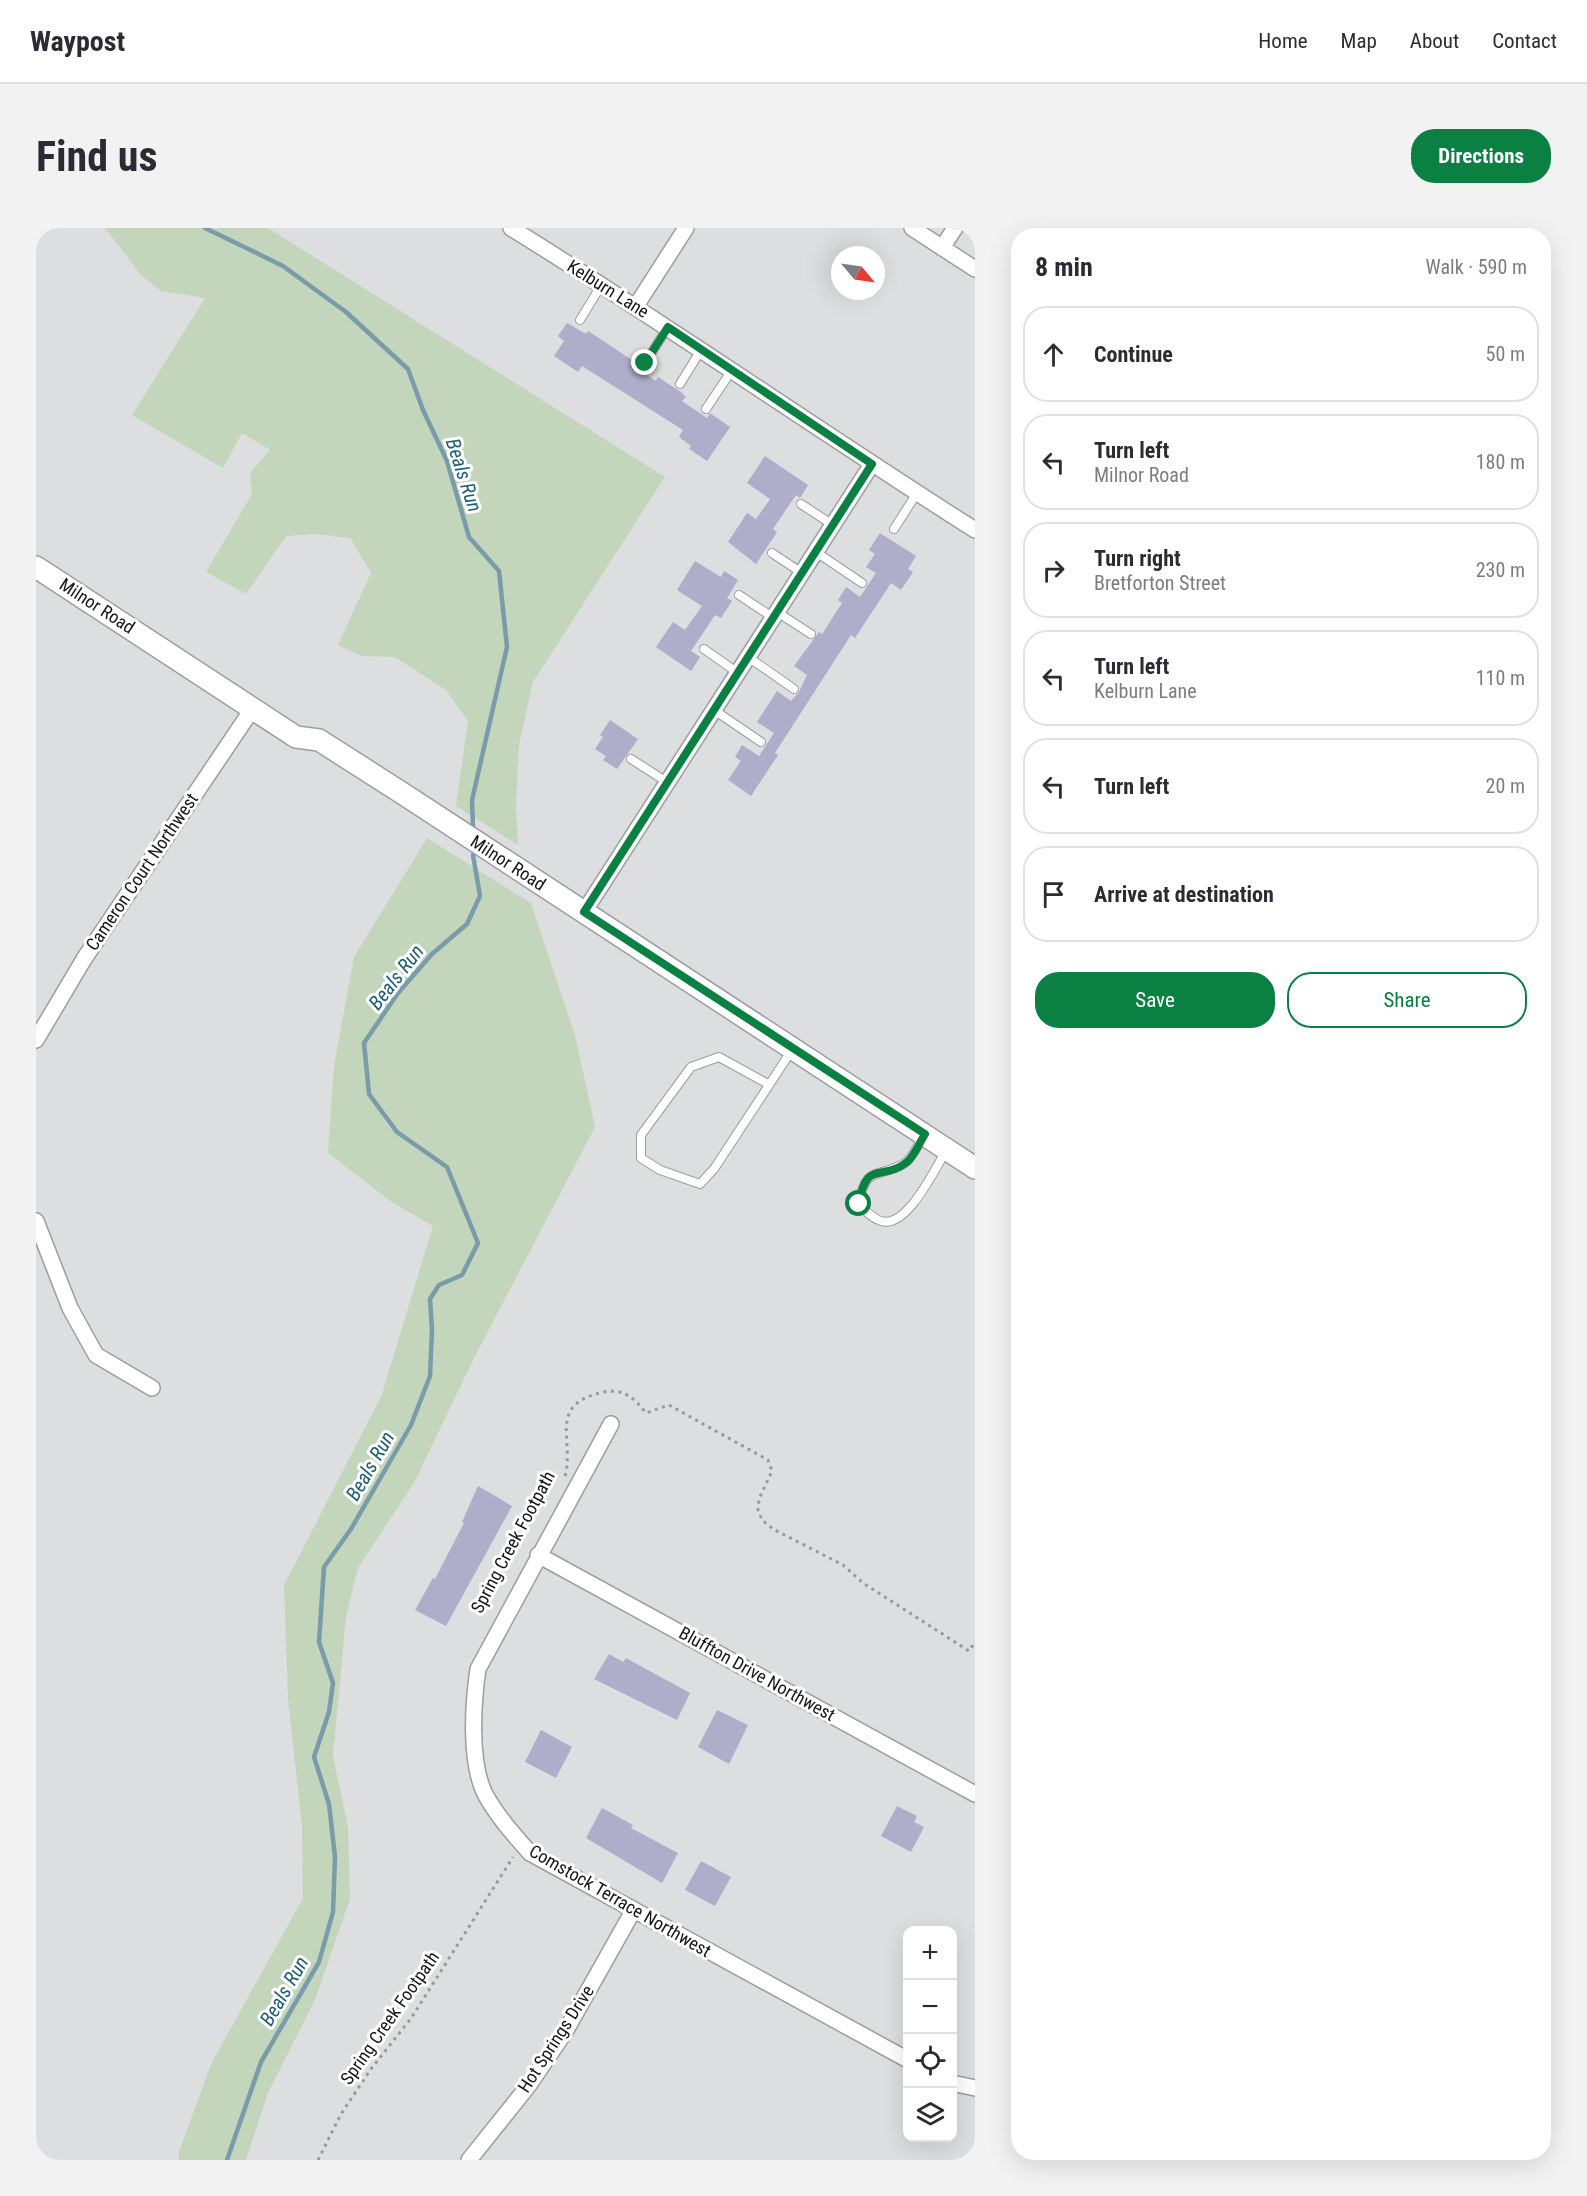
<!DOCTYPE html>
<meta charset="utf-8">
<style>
:root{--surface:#fff;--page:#f2f2f3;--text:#2b2b33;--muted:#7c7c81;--line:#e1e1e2;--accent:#0b8043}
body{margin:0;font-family:"Roboto Condensed",sans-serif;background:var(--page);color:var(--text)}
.controls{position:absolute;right:18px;bottom:18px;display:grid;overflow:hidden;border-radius:12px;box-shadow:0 6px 24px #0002}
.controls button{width:54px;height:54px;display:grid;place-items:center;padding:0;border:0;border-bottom:2px solid var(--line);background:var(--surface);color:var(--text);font:30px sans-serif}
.compass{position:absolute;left:795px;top:18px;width:54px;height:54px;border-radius:50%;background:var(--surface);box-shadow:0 6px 24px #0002;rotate:119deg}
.stop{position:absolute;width:18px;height:18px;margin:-14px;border:4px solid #0b8043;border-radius:50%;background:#fff}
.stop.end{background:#0b8043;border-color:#fff;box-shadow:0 2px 6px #0008}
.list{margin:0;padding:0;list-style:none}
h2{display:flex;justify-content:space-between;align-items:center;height:78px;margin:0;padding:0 24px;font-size:26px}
h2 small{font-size:20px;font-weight:400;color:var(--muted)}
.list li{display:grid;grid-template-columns:39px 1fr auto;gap:18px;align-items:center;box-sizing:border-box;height:96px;margin:0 12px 12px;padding:0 12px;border:2px solid var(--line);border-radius:24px}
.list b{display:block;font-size:22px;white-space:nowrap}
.list p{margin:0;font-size:20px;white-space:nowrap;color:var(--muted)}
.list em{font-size:20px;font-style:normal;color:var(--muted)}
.actions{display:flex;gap:12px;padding:18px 24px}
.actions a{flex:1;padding:14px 0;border:2px solid var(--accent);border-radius:24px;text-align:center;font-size:21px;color:var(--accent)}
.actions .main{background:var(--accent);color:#fff}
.icon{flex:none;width:33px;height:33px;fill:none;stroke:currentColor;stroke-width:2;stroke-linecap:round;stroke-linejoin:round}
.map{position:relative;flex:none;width:939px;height:1932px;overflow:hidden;border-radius:24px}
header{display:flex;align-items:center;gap:36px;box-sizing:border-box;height:84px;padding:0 30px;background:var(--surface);border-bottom:2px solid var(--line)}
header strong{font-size:28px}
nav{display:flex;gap:33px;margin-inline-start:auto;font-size:21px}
.intro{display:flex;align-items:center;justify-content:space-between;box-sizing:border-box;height:144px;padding:0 36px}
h1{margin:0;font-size:42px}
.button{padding:15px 27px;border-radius:24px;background:var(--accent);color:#fff;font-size:21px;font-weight:700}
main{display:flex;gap:36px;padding:0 36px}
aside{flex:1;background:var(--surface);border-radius:24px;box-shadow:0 6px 24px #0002}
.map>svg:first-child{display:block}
.green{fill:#c3d6bb}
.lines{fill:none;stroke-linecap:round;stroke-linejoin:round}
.stream{stroke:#7a9ba9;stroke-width:4.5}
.building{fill:#aeadca}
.service-casing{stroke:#9c9d9f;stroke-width:10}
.minor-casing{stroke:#9c9d9f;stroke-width:18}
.secondary-casing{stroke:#9c9d9f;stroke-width:24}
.path{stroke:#99999b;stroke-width:3;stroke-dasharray:3 4.5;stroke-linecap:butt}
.service{stroke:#fff;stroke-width:8}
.minor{stroke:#fff;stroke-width:15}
.secondary{stroke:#fff;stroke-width:21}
.route{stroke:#0b8043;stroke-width:8}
.labels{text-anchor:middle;stroke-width:6;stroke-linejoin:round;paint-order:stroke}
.street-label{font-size:18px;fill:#161617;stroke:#fff}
.water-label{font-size:20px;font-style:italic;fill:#1d5c72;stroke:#fff}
</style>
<header>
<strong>Waypost</strong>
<nav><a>Home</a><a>Map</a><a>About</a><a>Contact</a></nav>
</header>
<div class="intro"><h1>Find us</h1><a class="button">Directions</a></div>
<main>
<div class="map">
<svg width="939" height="1932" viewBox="0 0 939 1932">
<rect width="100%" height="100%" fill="#dddee0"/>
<path class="green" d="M69,0H232L629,249L497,454L483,516L480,578L482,617L420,578L432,493L410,462L359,429L326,428L302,417L335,345L314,310L278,306L250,308L210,366L170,344L216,266L214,245L234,222L206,205L187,240L96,187L169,70L125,63L104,46Z
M391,610L495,675L539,807L559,899L438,1130L379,1253L322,1340L310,1389L297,1528L312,1599L314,1671L279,1772L232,1865L210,1932H143V1924L175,1836L267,1670L266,1598L252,1471L248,1357L345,1169L397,998L357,975L292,925L298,838L318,729Z"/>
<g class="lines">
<path class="stream" d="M169,0L247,38L310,84L372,141L387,182L411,233L433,309L463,343L471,419L436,572L437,600
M191,1932L225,1834L283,1734L297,1684L299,1629L293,1576L278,1529L293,1484L297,1455L283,1414L288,1339L315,1301L375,1197L394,1148L396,1101L394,1071L403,1057L426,1047L442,1015L411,939L361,904L333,866L328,815L362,765L396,726L431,696L444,668L437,627"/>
</g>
<path class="building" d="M531,95L550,106L552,103L596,132L594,136L620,153L622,149L645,164L650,169L646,173L671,190L674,185L694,199L671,233L653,221L655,218L643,209L647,202L546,138L542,144L518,128L528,113L522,108Z
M729,228L772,257L764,270L760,267L737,301L741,304L720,336L692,314L711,285L720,291L734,271L711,255Z
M844,305L880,328L872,341L877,344L865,362L855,355L819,410L815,407L739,525L742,527L715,568L692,552L705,533L699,529L706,517L723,528L738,505L721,494L741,463L755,473L763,464L771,447L758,438L783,404L786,406L806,375L802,372L810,359L824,369L840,345L830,339L839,326L833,322Z
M659,333L685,349L688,343L702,352L691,370L696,373L685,390L679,387L655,423L664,429L655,443L620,419L637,394L649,402L666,378L641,362Z
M574,492L602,511L581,541L567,532L570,528L559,521L567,509L564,507Z
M442,1258L476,1278L410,1398L379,1382L397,1350L399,1351L428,1295L426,1294Z
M573,1426L587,1434L590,1430L654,1465L641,1492L558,1451Z
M681,1482L712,1497L693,1536L662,1519Z
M505,1502L536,1519L520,1550L489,1534Z
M861,1578L881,1588L878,1594L888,1599L875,1624L845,1608Z
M566,1580L597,1597L595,1600L642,1625L626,1655L550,1610Z
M665,1633L695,1649L679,1678L649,1662Z"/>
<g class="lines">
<g class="service-casing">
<path id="service" d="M544,92L566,56
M609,135L632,99
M644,156L665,122
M670,181L696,142
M765,276L797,297
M858,301L881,265
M780,324L826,355
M736,325L766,345
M703,367L738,390
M741,384L775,406
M668,421L702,445
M712,429L758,461
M678,482L725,514
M595,531L631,554
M732,856L683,829L655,839L605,907V930L624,942L664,956L678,941L756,822
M888,907C883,915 877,930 869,935C841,951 829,937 823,976C829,982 835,990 845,993C871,1001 898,942 910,923"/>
</g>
<g class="minor-casing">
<path id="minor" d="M475,0C632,97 783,203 939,302
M876,0L939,41
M906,20L919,0
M600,78L650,0
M548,684L836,236
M0,812L48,731L217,480
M0,993L34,1080L60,1127L116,1160
M575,1196L442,1441C437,1475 433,1534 449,1566C461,1588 478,1607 494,1625L872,1832
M502,1327L939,1566
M916,1855L939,1860
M433,1932L493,1857L529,1804L597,1683"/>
</g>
<g class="secondary-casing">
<path id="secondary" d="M0,339L260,509L283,512L369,567L939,940"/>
</g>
<path class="path" d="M529,1248C539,1212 510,1176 568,1164C588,1160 599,1171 610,1185L633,1177L732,1232L736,1243L723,1271L722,1282L726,1292L737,1301L807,1337L827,1355L933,1423L939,1414
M282,1932L305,1886L335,1841L376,1789L477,1629"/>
<use href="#service" class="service"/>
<use href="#minor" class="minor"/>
<use href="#secondary" class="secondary"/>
</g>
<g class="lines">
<path class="route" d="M609,135L632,99L836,236L548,684L889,906C884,914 878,928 871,934C847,954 830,930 823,976"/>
</g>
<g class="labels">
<g class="street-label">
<text transform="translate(572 61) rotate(32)" y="6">Kelburn Lane</text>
<text transform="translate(61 378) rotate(33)" y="6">Milnor Road</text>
<text transform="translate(472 635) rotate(33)" y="6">Milnor Road</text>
<text transform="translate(106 644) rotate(-56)" y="6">Cameron Court Northwest</text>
<text transform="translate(477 1314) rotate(-62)" y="6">Spring Creek Footpath</text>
<text transform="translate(721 1446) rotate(29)" y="6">Bluffton Drive Northwest</text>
<text transform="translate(584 1673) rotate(30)" y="6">Comstock Terrace Northwest</text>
<text transform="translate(354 1790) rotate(-55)" y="6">Spring Creek Footpath</text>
<text transform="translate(520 1811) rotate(-57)" y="6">Hot Springs Drive</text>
</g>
<g class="water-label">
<text transform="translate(428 247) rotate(72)" y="7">Beals Run</text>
<text transform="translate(360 749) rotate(-52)" y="7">Beals Run</text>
<text transform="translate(334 1238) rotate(-60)" y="7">Beals Run</text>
<text transform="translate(248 1763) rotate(-60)" y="7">Beals Run</text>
</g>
</g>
</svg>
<div class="controls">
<button>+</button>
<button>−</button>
<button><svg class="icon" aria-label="locate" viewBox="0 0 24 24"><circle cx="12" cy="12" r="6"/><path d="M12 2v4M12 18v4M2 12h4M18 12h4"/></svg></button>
<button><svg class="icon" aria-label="layers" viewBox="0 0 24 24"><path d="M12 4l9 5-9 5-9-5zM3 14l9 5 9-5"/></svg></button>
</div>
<svg class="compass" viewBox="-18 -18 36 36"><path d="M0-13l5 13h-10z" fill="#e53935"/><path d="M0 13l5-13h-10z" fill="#7c7c81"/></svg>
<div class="stop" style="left:823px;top:976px"></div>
<div class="stop end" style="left:609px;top:135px"></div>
</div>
<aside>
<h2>8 min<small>Walk · 590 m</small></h2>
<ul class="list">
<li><svg class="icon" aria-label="ahead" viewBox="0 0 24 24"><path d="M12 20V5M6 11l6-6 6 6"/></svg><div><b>Continue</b></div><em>50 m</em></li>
<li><svg class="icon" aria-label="left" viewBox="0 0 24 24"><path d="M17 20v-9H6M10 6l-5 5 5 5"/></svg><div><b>Turn left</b><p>Milnor Road</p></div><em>180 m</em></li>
<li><svg class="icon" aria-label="right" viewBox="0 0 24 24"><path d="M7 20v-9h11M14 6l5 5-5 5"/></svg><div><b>Turn right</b><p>Bretforton Street</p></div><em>230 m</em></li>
<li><svg class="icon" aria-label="left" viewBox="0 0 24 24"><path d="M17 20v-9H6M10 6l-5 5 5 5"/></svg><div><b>Turn left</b><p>Kelburn Lane</p></div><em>110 m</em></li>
<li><svg class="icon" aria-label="left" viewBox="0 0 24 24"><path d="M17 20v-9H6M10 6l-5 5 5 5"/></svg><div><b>Turn left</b></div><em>20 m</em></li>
<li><svg class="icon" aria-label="arrive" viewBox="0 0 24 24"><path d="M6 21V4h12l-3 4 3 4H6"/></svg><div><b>Arrive at destination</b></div></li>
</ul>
<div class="actions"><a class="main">Save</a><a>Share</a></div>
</aside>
</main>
